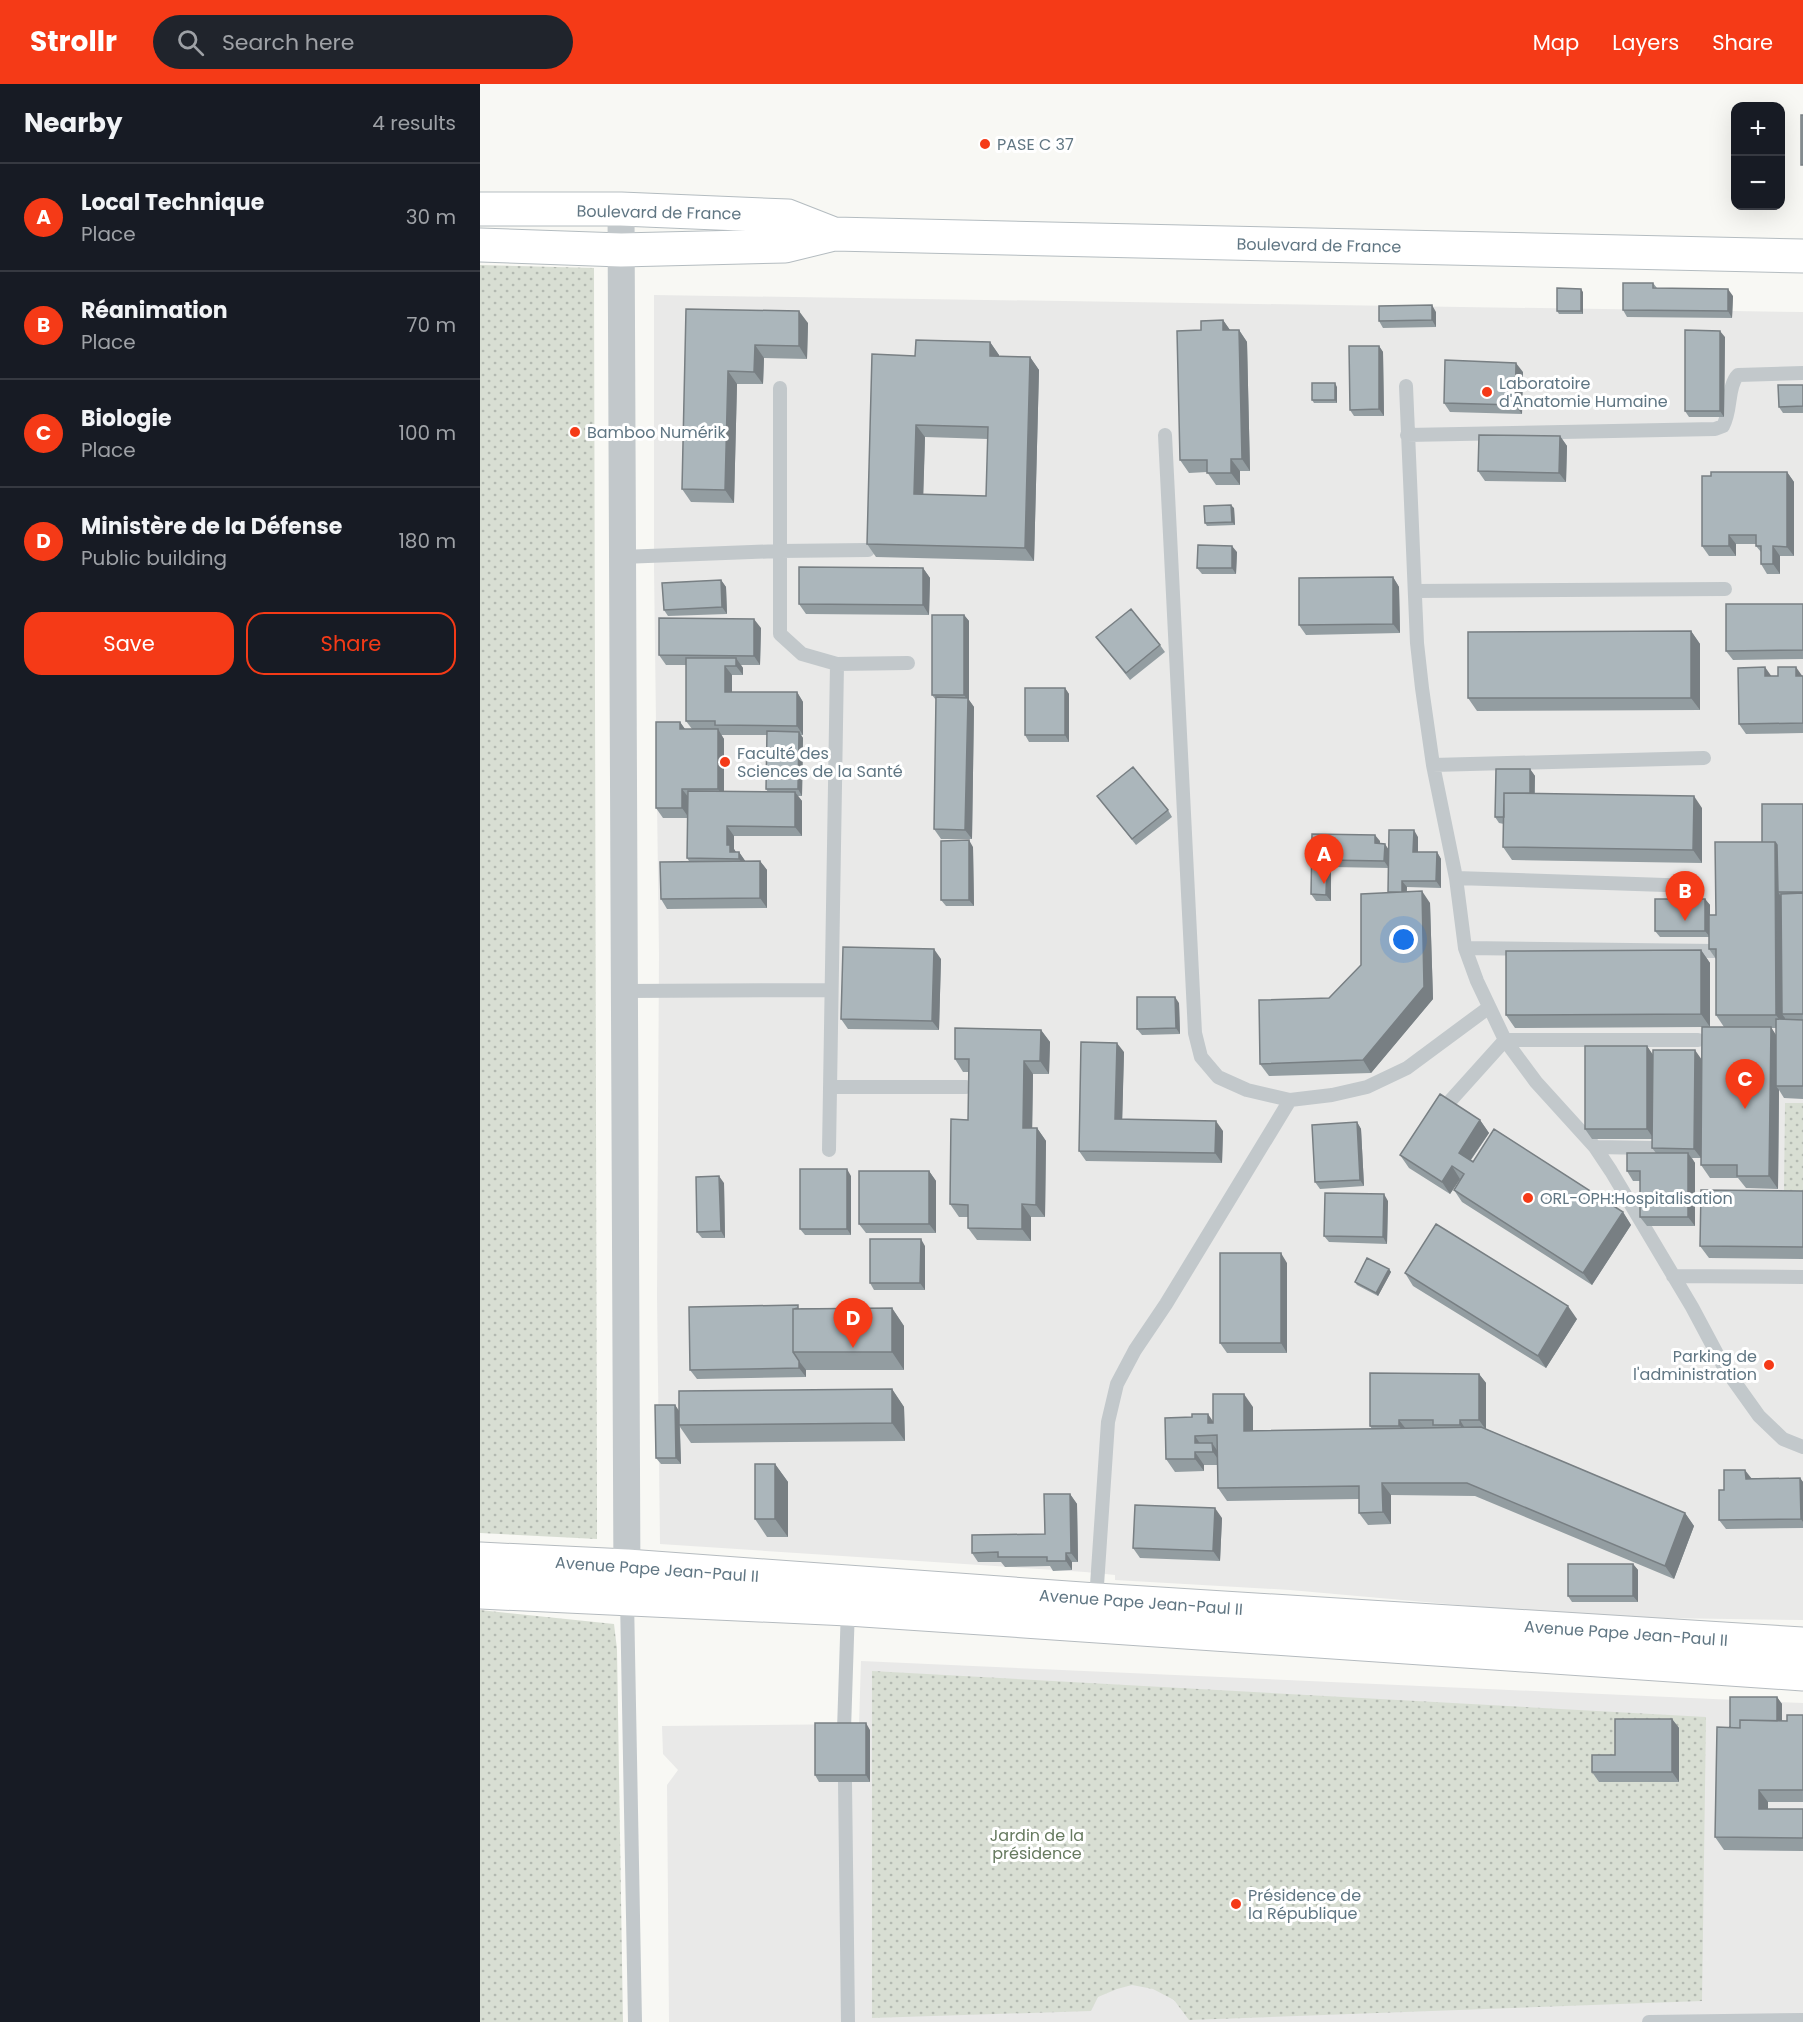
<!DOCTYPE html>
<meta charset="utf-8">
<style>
:root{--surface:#171b24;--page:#20242c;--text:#f1f3f6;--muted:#9ea1a6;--line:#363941;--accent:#f53a17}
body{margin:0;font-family:Poppins,sans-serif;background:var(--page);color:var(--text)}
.controls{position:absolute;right:18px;top:18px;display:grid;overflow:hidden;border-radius:12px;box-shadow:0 6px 24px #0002}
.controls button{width:54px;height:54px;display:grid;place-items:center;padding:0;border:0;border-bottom:2px solid var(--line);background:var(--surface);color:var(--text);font:30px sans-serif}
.you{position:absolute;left:924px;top:856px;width:21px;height:21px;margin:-15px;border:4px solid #fff;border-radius:50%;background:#1a73e8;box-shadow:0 0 0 9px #1a73e833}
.badge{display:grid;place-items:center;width:39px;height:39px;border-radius:50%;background:var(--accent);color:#fff;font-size:20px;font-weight:700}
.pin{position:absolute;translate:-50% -50px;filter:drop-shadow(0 2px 3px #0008)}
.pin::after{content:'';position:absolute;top:32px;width:21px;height:18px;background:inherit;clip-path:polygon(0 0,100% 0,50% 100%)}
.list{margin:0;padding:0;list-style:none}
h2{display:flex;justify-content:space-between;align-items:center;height:78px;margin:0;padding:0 24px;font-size:26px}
h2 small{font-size:20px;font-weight:400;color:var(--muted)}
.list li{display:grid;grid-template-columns:39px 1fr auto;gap:18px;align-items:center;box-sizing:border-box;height:108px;padding:0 24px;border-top:2px solid var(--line)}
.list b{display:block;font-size:22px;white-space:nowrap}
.list p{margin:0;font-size:20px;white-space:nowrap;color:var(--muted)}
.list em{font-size:20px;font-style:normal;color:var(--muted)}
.actions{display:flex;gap:12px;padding:18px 24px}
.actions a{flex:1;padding:14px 0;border:2px solid var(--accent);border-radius:18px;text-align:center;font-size:21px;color:var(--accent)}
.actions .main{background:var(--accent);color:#fff}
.icon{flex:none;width:33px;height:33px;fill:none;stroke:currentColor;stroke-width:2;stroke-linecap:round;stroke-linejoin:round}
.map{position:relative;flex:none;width:1323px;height:1938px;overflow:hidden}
header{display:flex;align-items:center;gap:36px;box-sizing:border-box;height:84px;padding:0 30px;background:var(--accent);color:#fff}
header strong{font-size:28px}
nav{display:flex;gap:33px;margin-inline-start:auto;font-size:21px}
.search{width:420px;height:54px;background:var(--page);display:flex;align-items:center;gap:15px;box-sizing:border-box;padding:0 21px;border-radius:33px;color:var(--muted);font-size:22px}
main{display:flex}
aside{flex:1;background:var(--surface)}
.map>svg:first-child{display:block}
.built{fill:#e9e9e8}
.green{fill:url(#green-dots)}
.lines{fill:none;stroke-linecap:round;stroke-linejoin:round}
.secondary-casing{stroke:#b4bcc0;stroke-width:35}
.primary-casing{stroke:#b5bbbf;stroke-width:35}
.lane{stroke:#c2c8cb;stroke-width:14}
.street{stroke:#c2c8cb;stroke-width:27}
.secondary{stroke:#fff;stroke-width:33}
.primary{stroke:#fff;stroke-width:33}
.wall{fill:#939da1;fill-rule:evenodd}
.shaded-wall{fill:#787f83}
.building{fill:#abb6bb;stroke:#787f83;stroke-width:1.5;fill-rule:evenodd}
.poi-dot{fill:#f53a17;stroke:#fff;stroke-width:2}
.labels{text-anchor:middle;stroke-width:6;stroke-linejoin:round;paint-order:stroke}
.poi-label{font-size:16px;fill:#607683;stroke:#fff;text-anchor:start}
.street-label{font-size:16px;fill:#607683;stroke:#fff}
.park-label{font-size:16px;fill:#667a5f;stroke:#fff}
</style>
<header>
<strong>Strollr</strong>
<div class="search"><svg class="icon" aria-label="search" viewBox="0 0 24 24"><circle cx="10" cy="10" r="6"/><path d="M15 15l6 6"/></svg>Search here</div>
<nav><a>Map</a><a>Layers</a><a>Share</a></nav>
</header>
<main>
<aside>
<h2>Nearby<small>4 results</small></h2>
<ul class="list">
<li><span class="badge">A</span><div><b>Local Technique</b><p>Place</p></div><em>30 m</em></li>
<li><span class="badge">B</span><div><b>Réanimation</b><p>Place</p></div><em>70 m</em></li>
<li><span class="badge">C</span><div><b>Biologie</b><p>Place</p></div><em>100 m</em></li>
<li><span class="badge">D</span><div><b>Ministère de la Défense</b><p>Public building</p></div><em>180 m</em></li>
</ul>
<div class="actions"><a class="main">Save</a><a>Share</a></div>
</aside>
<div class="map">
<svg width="1323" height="1938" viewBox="0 0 1323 1938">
<defs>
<pattern id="green-dots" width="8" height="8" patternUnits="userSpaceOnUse" patternTransform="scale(1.5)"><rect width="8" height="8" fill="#d8ded3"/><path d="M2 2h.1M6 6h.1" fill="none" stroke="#b3b9b1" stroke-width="1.8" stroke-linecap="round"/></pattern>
</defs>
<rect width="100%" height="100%" fill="#f8f8f4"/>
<path class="built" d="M174,211L1323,228V1536L1114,1533L810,1506L635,1496V1491L605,1488L180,1460L177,1212L179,870L174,485Z
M381,1577L1323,1619V1938H189L187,1701L198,1686L183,1670L182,1642L379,1640Z"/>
<path class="green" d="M0,181L114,184L117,1455L0,1449Z
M1305,1019H1323V1108H1304Z
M0,1526L134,1540L137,1565L143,1938H0Z
M392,1587L1226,1633L1222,1917L709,1936L694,1916L673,1905L652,1901L637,1905L618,1913L611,1927L392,1934Z"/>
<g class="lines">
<g class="secondary-casing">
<path id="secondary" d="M0,125H141L308,132L354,150
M0,161L141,166L305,162L354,150L1323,172"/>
</g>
<g class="primary-casing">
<path id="primary" d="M0,1475L147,1482L616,1516L1323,1560
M0,1508L368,1525L1323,1590"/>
</g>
<path class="lane" d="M926,302L937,559L942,604L953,681L976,794L985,864L997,897L1025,956L1056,998L1115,1063L1131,1087L1212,1223L1244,1283L1279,1332L1303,1355L1323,1363
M300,304V550L322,570L357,580L428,579
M685,351L715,949L721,973L738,993L767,1006L810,1016L852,1011L887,1003L927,984L1008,924
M927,351L1235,345L1243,342C1252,326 1247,302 1258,291L1323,289
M142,473L300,467L388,466
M935,507L1245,505
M953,681L1224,674
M976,794L1215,802
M985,864L1235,867
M144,907L351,906
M350,1003H486
M971,1016L1025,956H1218
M1115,1063L1172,1064
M349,1066L357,580
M1193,1192L1323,1193
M147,1515L155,1938
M616,1516L628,1338L637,1300L655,1266L686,1220L810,1016
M364,1646L368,1523
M365,1698L368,1938
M1169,1938L1323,1936"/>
<path class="street" d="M141,125L147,1502"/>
<use href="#secondary" class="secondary"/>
<use href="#primary" class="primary"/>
</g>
<path class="wall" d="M1173,199L1177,204L1253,212L1252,234L1147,233L1143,226Z
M1103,208V230H1079L1077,227Z
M206,225L328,239L327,275L284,274L283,300H257L254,419L211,418L202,405Z
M956,228V243L903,244L899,237Z
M743,236L750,246H759L767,258L770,387H760V401H736L727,388L709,389L700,376L721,246Z
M1245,253L1244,333H1209L1205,327Z
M510,258L519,271V272L550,273L559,286L554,477L396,473L387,460L435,272ZM445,353L508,355L506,412L443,410Z
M899,262L903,268L904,332H874L870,326Z
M1043,288L1042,330L970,328L964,319Z
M1323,301V329H1303L1299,323Z
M857,303V319H834L832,316Z
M1080,352L1087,362L1086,398L1005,397L998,387Z
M1307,388L1314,398V472H1300V490H1287L1281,480V468L1276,462V460H1256V472H1229L1222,462Z
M754,424L755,441L727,442L725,439Z
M757,468L756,490H722L717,484Z
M443,484L450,494L449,531L326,530L319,520Z
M913,493L919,503L920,549L826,551L819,541Z
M241,496L246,503L247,530L188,532L184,526Z
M1323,520V575L1253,576L1246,567Z
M484,531L489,537V616L494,623L492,755H461L454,745L456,616L452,611Z
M281,544L280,581H261L263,584V591H252V608H317L323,618V651H321L323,654L322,712H318L322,717V752H254V765L256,768H259L265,777H280L287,786V824L187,825L181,815L209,777L207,774V734H183L176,724L200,638L205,645H212L206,637V581H186L179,571ZM241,651H287L286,705L288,708L244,707V655Z
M1211,547L1220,560V626L997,627L988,614Z
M616,553L680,561L685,568L650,596Z
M1292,592H1323V649L1266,650L1259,640Z
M585,604L589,610V658H549L545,651Z
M1050,685L1055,692V709L1222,724V779L1032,776L1023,763L1024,740L1019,739L1015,733Z
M617,712L688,726L692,733L656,761Z
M1323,720V1015L1304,1014L1299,1006L1298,1105L1266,1104L1258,1094H1230L1221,1081L1222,943L1035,944L1026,931L1221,866L1230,879V943H1244L1236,931V875L1229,865V853H1180L1175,847L1225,815L1230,821V831H1236L1282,758ZM1291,944H1296V951Z
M832,750L900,757V759L909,766L938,753V768H957L961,775V804L927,803V808L950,819L953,915L891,989L789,992L780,980L849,914L881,881L909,809V784L851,783V817H836L831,810Z
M493,763L494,822H466L461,816Z
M461,875L459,946L368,945L361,935Z
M699,919L700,950L662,951L657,945Z
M561,946L570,958L569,990H553L552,1044H557L566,1057L565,1133H551V1157L497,1156L488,1144V1133H479L470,1120L488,1036L489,988H483L475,975Z
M1167,962L1173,971L1222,976L1221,1074H1212L1215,1079V1142H1167L1160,1133V1097H1153L1147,1087L1176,1069L1172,1064V1055H1112L1105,1045Z
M644,968L642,1035L743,1047L742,1079L606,1077L599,1067Z
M1000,1036L1009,1049L991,1076L1143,1128L1151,1141L1112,1201L982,1118L974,1106L980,1095L970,1110L929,1084L920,1071Z
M877,1038L881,1045L884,1102L840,1105L835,1098Z
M449,1087L456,1097V1149H386L379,1140Z
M371,1092V1151H325L320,1145Z
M244,1099L245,1154H222L217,1148Z
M1323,1107V1175L1229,1174L1220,1162Z
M908,1117L907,1160L849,1158L844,1152Z
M445,1162V1206H394L390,1199Z
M807,1179V1269H747L740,1259Z
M909,1185L911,1188L898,1212L877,1201L875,1198Z
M925,1189L1097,1235L1066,1284L933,1202Z
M321,1224H412L424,1242V1286H326V1293L217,1295L210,1286Z
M999,1290L1006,1299V1345L1205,1429L1214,1442L1194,1495L995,1412L911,1411V1440L888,1441L879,1429V1415L747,1417L738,1404V1381H724V1387L695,1388L686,1375L685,1334L733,1338L773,1323V1347L892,1345L890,1342Z
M412,1305L424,1323L425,1357L211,1359L200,1343L201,1380H181L176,1374L195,1321L199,1327Z
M295,1380L308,1398V1453H287L275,1435Z
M1271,1394H1320L1323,1398V1444L1246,1445L1239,1436L1244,1406Z
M590,1410L597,1420L598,1478H592V1486L573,1487L570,1482L525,1483L521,1478H498L492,1469L565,1450Z
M742,1434L740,1477L660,1474L653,1464Z
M1153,1480L1158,1486V1518H1092L1088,1512Z
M1297,1613L1302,1620V1637H1307L1323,1631V1718H1288V1725H1323V1767L1244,1766L1235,1753L1250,1644Z
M1192,1635L1199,1644V1698H1119L1112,1688L1135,1671Z
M390,1646V1698H339L335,1691Z"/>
<path class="shaded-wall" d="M1101,205L1103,208V230L1101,227Z
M1248,205L1253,212L1252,234L1248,227Z
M952,221L956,228V243L952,236Z
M319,227L328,239L327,275L319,262Z
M743,236L752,249L743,246Z
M759,246L767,258L770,387L762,375Z
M1240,247L1245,253L1244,333L1240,327Z
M510,258L519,271V285L510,272Z
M275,261L284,274L283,300L274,288Z
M899,262L903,268L904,332L899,325Z
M550,273L559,286L554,477L545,464Z
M1036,279L1043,288L1042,330L1035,321Z
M248,287L257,300L254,419L245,406Z
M855,299L857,303V319L855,316Z
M436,341L445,353L443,422L434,410Z
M1080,352L1087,362L1086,398L1079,389Z
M751,375L760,387V401L751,389Z
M1307,388L1314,398V472L1307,463Z
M751,421L754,424L755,441L752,438Z
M1249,451L1256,460V472L1249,462Z
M752,462L757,468L756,490L752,484Z
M1293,462L1300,472V490L1293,480Z
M443,484L450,494L449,531L443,521Z
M913,493L919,503L920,549L913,540Z
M241,496L246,503L247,530L242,523Z
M484,531L489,537V616L494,623L492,755L485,746L487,615L484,611Z
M274,535L281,544L280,581L274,572Z
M1211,547L1220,560V626L1211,614Z
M256,574L263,584V591L256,582Z
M245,582L252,591V618L245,608Z
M1285,583L1292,593L1285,592Z
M1316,583L1323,593L1316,592Z
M585,604L589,610V658L585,651Z
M317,608L323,618V651L317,642Z
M200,638L207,648L200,645Z
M238,645L244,655V714L238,705Z
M319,648L323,654L322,712L318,705Z
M1050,685L1055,692L1054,716L1050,709Z
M202,705L209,714V734L202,724Z
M315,708L322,717V752L315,743Z
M1214,712L1222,724V779L1213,766Z
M247,742L254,752V765L257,770L250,768L247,761Z
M934,746L938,753V774L933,768Z
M895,751L900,757L899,766L895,759Z
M489,756L493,763L494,822L489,816Z
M1295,758L1304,771L1298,808L1304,817L1302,930L1305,934V944L1296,931Z
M905,760L909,766V784L904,777Z
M259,768L266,778V784L259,775Z
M957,768L961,775V804L956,797Z
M847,776L851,783V817L846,811Z
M280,777L287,786V824L280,814Z
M922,797L927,803L926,814L922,808Z
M942,807L950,819L953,915L891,989L883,976Z
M1225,815L1230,821V853L1225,847Z
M454,865L461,875L459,946L452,937Z
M1221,866L1230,879V943L1221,930Z
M695,913L699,919L700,950L696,944Z
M1291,943L1299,956L1296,1002L1299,1006L1298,1105L1289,1092Z
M561,946L570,958L569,990L560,977Z
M637,959L644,968L642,1045L635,1035Z
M1167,962L1173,971L1174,1055L1167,1045Z
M1215,966L1222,976L1221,1074L1214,1065Z
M544,977L553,990L552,1057L543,1044Z
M1000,1036L1009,1049L987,1081L979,1069Z
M736,1037L743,1047L742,1079L735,1069Z
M877,1038L881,1045L884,1102L880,1096Z
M557,1044L566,1057L565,1133L556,1121Z
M1208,1069L1215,1079V1142L1208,1133Z
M972,1082L980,1095L970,1110L962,1098Z
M367,1085L371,1092V1151L367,1145Z
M449,1087L456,1097V1149L449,1140Z
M239,1092L244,1099L245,1154L241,1147Z
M904,1110L908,1117L907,1160L903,1153Z
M542,1120L551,1133V1157L542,1145Z
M1143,1128L1151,1141L1112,1201L1103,1189Z
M441,1155L445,1162V1206L440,1199Z
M801,1169L807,1179V1269L801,1259Z
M909,1185L911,1188L898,1212L896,1209Z
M1088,1222L1097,1235L1066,1284L1058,1272Z
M412,1224L424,1242V1286L412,1268Z
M319,1277L326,1286V1293L319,1284Z
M999,1290L1006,1299V1346L999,1336Z
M412,1305L424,1323L425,1357L412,1339Z
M764,1310L773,1323V1360L764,1347Z
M195,1321L199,1327L201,1380L196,1374Z
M728,1330L737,1343L728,1339Z
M919,1336L926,1345V1351L919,1342Z
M980,1336L986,1346V1351L980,1341Z
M715,1352L723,1364L715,1359Z
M732,1359L741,1372L742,1381L733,1368Z
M715,1368L724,1381V1387L715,1375Z
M295,1380L308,1398V1453L295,1435Z
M1265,1386L1272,1395H1266Z
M1320,1394L1323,1398V1438L1321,1435Z
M902,1399L911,1411V1440L903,1428Z
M590,1410L597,1420L598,1478L591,1469Z
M735,1424L742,1434L740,1477L733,1467Z
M1205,1429L1214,1442L1194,1495L1185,1482Z
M586,1469L592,1478V1486L586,1477Z
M1153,1480L1158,1486V1518L1153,1512Z
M1297,1613L1302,1620V1644L1297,1638Z
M1192,1635L1199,1644V1698L1192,1688Z
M386,1639L390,1646V1698L386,1691Z
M1279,1706L1288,1718V1738L1279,1725Z"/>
<path class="building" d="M1321,31H1323V81H1321Z
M1143,199H1173V204L1248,205V227L1143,226Z
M1077,204L1101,205V227H1077Z
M952,221V236L899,237V222Z
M206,225L319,227V262L275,261L274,288L248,287L245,406L202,405Z
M743,236V246H759L762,375H751V389H727V376H700L697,247L721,246V237Z
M1205,246L1240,247V327H1205Z
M436,256L510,258V272L550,273L545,464L387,460L392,270L435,272ZM436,341L508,343L506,412L434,410Z
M869,262H899V325L870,326Z
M965,276L1036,279L1035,321L964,319Z
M832,299H855V316H832Z
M1298,301H1323V322L1299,323Z
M999,351L1080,352L1079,389L998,387Z
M1231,388H1307V463L1293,462V480H1281V462H1276V451H1249V462H1222V392H1231Z
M751,421L752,438L725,439L724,422Z
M718,461L752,462V484H717Z
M319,483L443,484V521L319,520Z
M913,493V540L819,541V494Z
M241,496L242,523L184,526L182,499Z
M1246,520H1323V566L1246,567Z
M651,525L680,561L646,589L616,553Z
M452,531H484V611H452Z
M179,534L274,535V572L179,571Z
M1211,547V614H988V548Z
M206,574H256V582H245V608H317V642L235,641V637H206Z
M1285,583V592H1298V583H1316V592H1323V639L1259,640L1258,584Z
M545,604H585V651H545Z
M456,613L488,614L485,746L454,745Z
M176,638H200V645H238V705H202V724H176Z
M287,647L319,648L318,705H286Z
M653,683L688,726L652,755L617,712Z
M1016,685H1050V709H1024V733H1015Z
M208,707L315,708V743L247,742V761H250V768H259V775L207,774Z
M1024,709L1214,712L1213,766L1023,763Z
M1282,720H1323V808H1298L1297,761L1295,758H1282Z
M909,746H934L933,768H957L956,797H922V808H908Z
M832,750L895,751V759L905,760L904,777L847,776L846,811L831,810Z
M489,756V816H461V757Z
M1235,758H1295L1296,931H1236V865H1229V831H1236Z
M280,777V814L181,815L180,778Z
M942,807L944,903L883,976L780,980L779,916L849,914L881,881V810Z
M1323,809V930H1302L1301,810Z
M1175,815H1225V847H1175Z
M363,863L454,865L452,937L361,935Z
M1221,866V930L1026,931V867Z
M657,913H695L696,944L657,945Z
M1296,935L1323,936V1002H1296Z
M1222,943H1291L1289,1092H1257V1081H1221Z
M475,944L561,946L560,977H544L543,1044H557L556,1121L542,1120V1145L488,1144V1121L470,1120L471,1035L488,1036L489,975H475Z
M601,958L637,959L635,1035L736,1037L735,1069L599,1067Z
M1105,962H1167V1045H1105Z
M1173,966H1215L1214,1065L1172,1064Z
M960,1010L1000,1036L979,1069L993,1078L1014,1045L1143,1128L1103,1189L974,1106L984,1090L972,1082L962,1098L920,1071Z
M877,1038L880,1096L835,1098L832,1041Z
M1147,1069H1208V1133H1160V1087H1147Z
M320,1085H367V1145H320Z
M379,1087H449V1140H379Z
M239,1092L241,1147L217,1148L216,1093Z
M1221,1106L1323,1107V1163L1220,1162Z
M845,1109L904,1110L903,1153L844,1152Z
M956,1140L1088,1222L1058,1272L925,1189Z
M390,1155H441L440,1199H390Z
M740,1169H801V1259H740Z
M887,1174L909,1185L896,1209L875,1198Z
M318,1221V1224L313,1225V1268L319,1277V1284L210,1286L209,1223Z
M412,1224V1268H313V1225Z
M890,1289L999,1290V1336H980V1341H953V1336H919V1342H890Z
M412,1305V1339L199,1341V1307Z
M733,1310H764V1347L1001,1343L1205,1429L1185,1482L987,1399H902L903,1428L879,1429V1402L738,1404L737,1351L715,1352V1359H732L733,1368H715V1375H686L685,1334L712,1333V1330H728V1339H733Z
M175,1321H195L196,1374H176Z
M275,1380H295V1435H275Z
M1244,1386H1265L1266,1395L1320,1394L1321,1435L1239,1436V1406H1244Z
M564,1410H590L591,1469H586V1477H567V1473H518V1468L492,1469V1451L565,1450Z
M655,1421L735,1424L733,1467L653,1464Z
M1088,1480H1153V1512H1088Z
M1250,1613H1297V1637L1260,1636V1644H1250Z
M1307,1631H1323V1706H1279V1725H1323V1754L1235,1753L1237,1643L1260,1644V1636L1307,1637Z
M1135,1635H1192V1688H1112V1671H1135Z
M335,1639H386V1691H335Z"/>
<g class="poi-dot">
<circle cx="505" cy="60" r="6"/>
<circle cx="1007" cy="308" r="6"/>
<circle cx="95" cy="348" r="6"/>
<circle cx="245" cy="678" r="6"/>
<circle cx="1048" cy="1114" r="6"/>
<circle cx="1289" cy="1281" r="6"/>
<circle cx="756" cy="1820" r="6"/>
</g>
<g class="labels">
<g class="poi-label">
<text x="517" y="66">PASE C 37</text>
<text x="1019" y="305">Laboratoire<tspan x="1019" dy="18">d'Anatomie Humaine</tspan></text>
<text x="107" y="354">Bamboo Numérik</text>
<text x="257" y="675">Faculté des<tspan x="257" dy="18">Sciences de la Santé</tspan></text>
<text x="1060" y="1120">ORL-OPH:Hospitalisation</text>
<text x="1277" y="1278" text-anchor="end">Parking de<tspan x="1277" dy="18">l'administration</tspan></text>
<text x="768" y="1817">Présidence de<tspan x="768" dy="18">la République</tspan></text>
</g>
<g class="street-label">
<text transform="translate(179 128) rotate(1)" y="6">Boulevard de France</text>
<text transform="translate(839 161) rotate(1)" y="6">Boulevard de France</text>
<text transform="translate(177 1485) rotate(4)" y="6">Avenue Pape Jean-Paul II</text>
<text transform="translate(661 1518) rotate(4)" y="6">Avenue Pape Jean-Paul II</text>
<text transform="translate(1146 1549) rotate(4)" y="6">Avenue Pape Jean-Paul II</text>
</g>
<g class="park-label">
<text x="557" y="1757">Jardin de la<tspan x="557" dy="18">présidence</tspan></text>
</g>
</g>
</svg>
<div class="controls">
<button>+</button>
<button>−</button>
</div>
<div class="you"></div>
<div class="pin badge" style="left:844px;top:800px">A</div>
<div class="pin badge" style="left:1205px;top:837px">B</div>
<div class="pin badge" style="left:1265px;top:1025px">C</div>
<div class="pin badge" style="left:373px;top:1264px">D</div>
</div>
</main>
